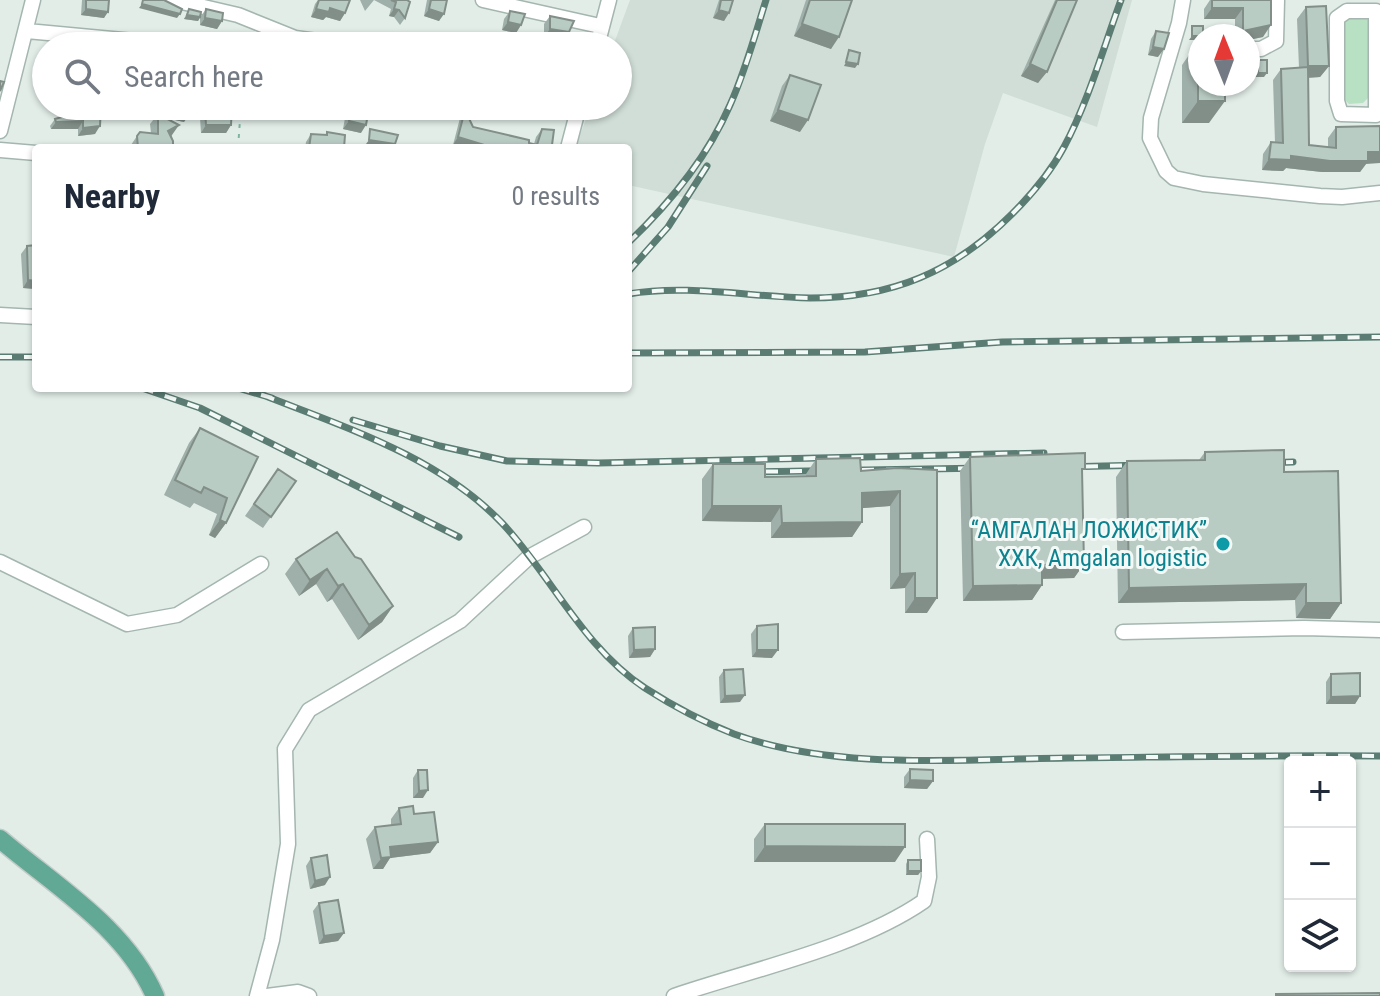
<!DOCTYPE html>
<meta charset="utf-8">
<style>
:root{--surface:#fff;--page:#f6f6f7;--text:#1f2937;--muted:#747a83;--line:#e0e1e3}
body{margin:0;font-family:"Roboto Condensed",sans-serif;background:var(--page);color:var(--text)}
.controls{position:absolute;right:24px;bottom:24px;display:grid;overflow:hidden;border-radius:8px;box-shadow:0 2px 6px #0004}
.controls button{width:72px;height:72px;display:grid;place-items:center;padding:0;border:0;border-bottom:2px solid var(--line);background:var(--surface);color:var(--text);font:40px sans-serif}
.compass{position:absolute;left:1188px;top:24px;width:72px;height:72px;border-radius:50%;background:var(--surface);box-shadow:0 2px 6px #0004;rotate:359deg}
.list{margin:0;padding:0;list-style:none}
h2{display:flex;justify-content:space-between;align-items:center;height:104px;margin:0;padding:0 32px;font-size:34px}
h2 small{font-size:26px;font-weight:400;color:var(--muted)}
.icon{flex:none;width:44px;height:44px;fill:none;stroke:currentColor;stroke-width:2;stroke-linecap:round;stroke-linejoin:round}
.map{position:relative;flex:none;width:1380px;height:996px;overflow:hidden}
.search{position:absolute;background:var(--surface);box-shadow:0 2px 6px #0004;left:32px;top:32px;width:600px;height:88px;display:flex;align-items:center;gap:20px;box-sizing:border-box;padding:0 28px;border-radius:44px;color:var(--muted);font-size:30px}
.panel{position:absolute;background:var(--surface);box-shadow:0 2px 6px #0004;left:32px;top:144px;width:600px;height:248px;border-radius:8px}
.map>svg:first-child{display:block}
.built{fill:#d0ded7}
.green{fill:#b8e1c3}
.lines{fill:none;stroke-linecap:round;stroke-linejoin:round}
.minor-casing{stroke:#a4b6af;stroke-width:17}
.major-casing{stroke:#c1cac7;stroke-width:21}
.path{stroke:#7fb4a3;stroke-width:2;stroke-dasharray:4 6;stroke-linecap:butt}
.minor{stroke:#fff;stroke-width:14}
.major{stroke:#61a895;stroke-width:18}
.rail-casing{stroke:#5a7c73;stroke-width:7}
.rail{stroke:#f3f9f6;stroke-width:4;stroke-dasharray:12;stroke-linecap:butt}
.wall{fill:#9fafa9}
.shaded-wall{fill:#828f89}
.building{fill:#b9ccc4;stroke:#828f89;stroke-width:2}
.culture-dot{fill:#0f9aa8;stroke:#f3f9f6;stroke-width:3}
.labels{text-anchor:middle;stroke-width:6;stroke-linejoin:round;paint-order:stroke}
.culture-label{font-size:24px;fill:#0d838f;stroke:#f3f9f6;text-anchor:end}
</style>
<div class="map">
<svg width="1380" height="996" viewBox="0 0 1380 996">
<rect width="100%" height="100%" fill="#e2ede8"/>
<path class="built" d="M630,0H1132L1097,127L1003,93L985,144L954,257L628,185V148H575L591,106H618V46H613Z"/>
<path class="green" d="M1347,18H1367L1369,22L1368,98L1363,103L1349,104L1345,100L1344,22Z"/>
<g class="lines">
<g class="minor-casing">
<path id="minor" d="M173,0L238,15L295,38L353,46
M483,0L600,26
M1183,0L1179,23L1151,118L1150,138L1166,171L1174,178L1203,184L1320,196L1342,197L1380,193
M1347,11H1376V115L1341,114L1337,101V18Z
M27,31L187,46
M245,46L255,41L291,39
M597,46L609,0
M1248,49H1261L1276,41L1277,0
M0,131L33,0
M568,148L579,106
M0,150L36,153
M0,315L36,317
M0,562L127,624L177,615L261,564
M1123,632L1304,628L1380,630
M257,996L272,940L288,844L285,749L309,710L460,621L529,557L584,527
M267,996L298,992L309,996
M674,996C753,969 856,948 924,901L929,877L927,839"/>
</g>
<g class="major-casing">
<path id="major" d="M0,839C55,886 125,927 155,996"/>
</g>
<path class="path" d="M238,148L241,106"/>
<use href="#minor" class="minor"/>
<use href="#major" class="major"/>
<g class="rail-casing">
<path id="rail" d="M628,243C669,204 707,158 730,105C745,72 755,35 766,0
M628,272L668,227L707,166
M628,294C688,284 750,297 810,298C892,298 954,272 1012,214C1032,194 1050,173 1064,147C1088,102 1103,49 1121,0
M628,353L865,352L1002,342L1380,337
M0,357H36
M142,388L200,408L459,537
M238,388L272,398
M263,395C347,428 439,457 503,524C552,577 583,647 645,688C673,706 703,722 734,734C835,771 962,759 1068,758C1172,757 1276,755 1380,756
M353,420L440,446L507,461L598,463L1044,453
M1262,463L1293,462
M1062,467L1146,465
M742,472L986,468"/>
</g>
<use href="#rail" class="rail"/>
</g>
<path class="wall" d="M82,0H109L104,18L81,15Z
M318,0H350L345,13L340,21L326,17L323,20L311,17L315,4Z
M360,0H407L405,18L400,25L394,17L389,16L391,9L374,0L365,11Z
M427,0H447L439,21L424,16Z
M719,0H733L724,21L713,18Z
M806,0H852L831,49L794,36Z
M1055,0H1077L1038,83L1021,76Z
M1210,0H1271L1263,37L1248,40V36H1235V19H1204V9Z
M1306,7L1329,66L1320,77L1308,78L1309,145L1328,147V138L1336,127L1366,164L1360,172H1322L1286,168L1283,171L1262,170L1263,154L1271,142L1275,143L1273,80L1281,69L1299,68L1297,19Z
M189,9L201,16L206,9L222,21L217,29L200,25V18L198,21L184,19Z
M510,11L521,25L516,33L502,30L504,19Z
M550,16L569,32L564,40L544,37V24Z
M1156,31L1158,57L1148,55L1151,39Z
M1198,42L1209,123H1182V65Z
M1258,60L1264,77H1255V64Z
M790,75L800,132L770,121L782,86Z
M77,106H119L120,108L115,116L101,112L95,134L78,136V129H51L50,126L55,119L77,112Z
M176,106H188L184,122L175,120Z
M208,106H232L231,125L226,133H201L200,118L205,110H208Z
M303,106H338L322,107L316,120L301,117Z
M350,110L361,133L343,129L345,118Z
M465,110L473,127L534,144L536,137L542,129L552,145H453L460,118Z
M158,114L172,135L173,148H129L137,136L151,133L150,124Z
M327,132L344,148H305L306,142L311,134L325,135Z
M36,245V289L23,288L21,254L27,246Z
M200,428L258,457L226,523L215,538L209,535L217,514L194,503L190,508L164,495L189,443Z
M1205,452L1284,472L1341,603L1330,619L1296,618L1295,600L1118,603L1116,477L1127,461L1199,460Z
M970,457L1082,473L1084,564L1074,578L1042,579V585L1032,600L963,601L960,471Z
M816,459L861,471L897,468L927,613H905V588L890,589V506L862,508V522L852,537L771,538V522L702,521V479L713,464L765,477H806V474Z
M278,469L296,481L263,528L245,516Z
M355,557L393,606L382,622L358,640L332,599L327,602L316,584L299,596L285,574L296,559Z
M757,626L772,658L752,657L751,634Z
M633,628L655,649L650,657L629,658L628,636Z
M724,670L740,702L720,703L719,677Z
M1331,674L1360,696L1355,704H1326V682Z
M910,769L933,781L927,789L904,788V777Z
M418,770L423,798H413V778Z
M399,808L414,814L438,842L430,853L390,858L383,869H373L366,839L375,827L391,825V819Z
M765,824L895,862H754V839Z
M311,858L325,885L310,889L306,866Z
M908,860L921,871L918,875H906V864Z
M319,903L344,933L338,941L319,944L313,911Z"/>
<path class="shaded-wall" d="M142,4L180,14L177,18L139,8Z
M330,8L345,13L340,21L326,17L323,20L311,17L316,9Z
M1212,8H1243L1235,19H1204Z
M86,9L108,12L104,18L81,15Z
M394,9L399,10L394,17L389,16Z
M429,9L444,14L439,21L424,16Z
M719,10L729,13L724,21L713,18Z
M187,15L200,17L198,21L184,19Z
M205,18L222,21L217,29L200,25Z
M508,22L521,25L516,33L502,30Z
M802,24L839,37L831,49L794,36Z
M1271,25L1263,37L1248,40V36H1240L1243,31Z
M550,29L569,32L564,40L544,37Z
M1192,36H1200V40H1189Z
M1153,47L1164,49L1158,57L1148,55Z
M846,62L858,64L855,68L844,66Z
M1030,64L1047,72L1038,83L1021,76Z
M1308,66H1329L1320,77L1300,78Z
M1258,73H1267L1264,77H1255Z
M1198,101H1225L1209,123H1182Z
M99,106H111L120,108L115,116L96,110Z
M133,106H165L163,109Z
M282,106H291L288,111L277,113Z
M556,106H570L568,110Z
M307,109L322,112L316,120L301,117Z
M778,110L808,120L800,132L770,121Z
M177,116L187,118L184,122L175,120Z
M83,121L78,129H51L56,122Z
M349,121L366,125L361,133L343,129Z
M179,125L172,135L160,141L168,131Z
M206,125H231L226,133H201Z
M100,126L95,134L78,136L83,128Z
M458,137L494,148H463L453,145Z
M369,140L395,144L392,148L366,144Z
M1380,152V163L1366,164L1360,172H1322L1286,168L1283,171L1262,170L1269,159L1291,156Z
M28,280L36,281V289L23,288Z
M900,491L890,506L851,509L862,493Z
M712,506H781L771,522L702,521Z
M220,520L226,523L215,538L209,535Z
M862,522L852,537L771,538L782,523Z
M1084,564L1074,578L1031,579L1042,565Z
M327,569L316,584L299,596L310,580Z
M915,573L905,588L890,589L900,574Z
M343,584L332,599L327,602L338,586Z
M1306,584L1295,600L1118,603L1129,588Z
M1042,585L1032,600L963,601L973,586Z
M915,598H937L927,613H905Z
M1306,603H1341L1330,619L1296,618Z
M393,606L382,622L358,640L369,625Z
M655,649L650,657L629,658L634,650Z
M757,650H778L772,658L752,657Z
M745,695L740,702L720,703L725,696Z
M1360,696L1355,704H1326L1331,697Z
M910,780L933,781L927,789L904,788Z
M428,790L423,798H413L419,791Z
M438,842L430,853L390,858L383,869H373L390,847Z
M765,846L905,847L895,862H754Z
M908,871H921L918,875H906Z
M330,877L325,885L310,889L315,881Z
M344,933L338,941L319,944L324,936Z"/>
<path class="building" d="M86,0H109L108,12L86,9Z
M143,0H164L182,9L180,14L142,4Z
M319,0H350L345,13L330,8L329,12L316,9Z
M391,0H407L410,2L405,18L399,10L394,9L396,2Z
M431,0H447L444,14L429,9Z
M721,0H733L729,13L719,10Z
M810,0H852L839,37L802,24Z
M1057,0H1077L1047,72L1030,64Z
M1212,0H1271V25L1243,31V8H1212Z
M1326,6L1329,66H1308L1306,7Z
M189,9L201,12L200,17L187,15Z
M206,9L223,13L222,21L205,18Z
M510,11L525,14L521,25L508,22Z
M550,16L574,21L569,32L550,29Z
M1192,26H1203V36H1192Z
M1156,31L1169,33L1164,49L1153,47Z
M60,39H84L83,46H60Z
M1198,42H1200V84H1225V101H1198Z
M849,50L860,53L858,64L846,62Z
M1258,60H1267V73H1258Z
M1308,67L1309,145L1336,148V127L1380,126V152H1368V161H1330L1291,156V160L1269,159L1271,142L1283,143L1281,69Z
M790,75L821,85L808,120L778,110Z
M0,81L4,82L0,91Z
M82,106H101L100,126L83,128V121L56,122L55,119L83,111Z
M178,106H188L187,118L177,116Z
M213,106H232L231,125H206L205,110H213Z
M307,106H322V112L307,109Z
M350,110L368,114L366,125L349,121Z
M465,110L473,127L529,140V143L537,145L542,129L554,130L552,145L558,146V148H494L458,137Z
M158,114L179,125L168,131L173,141V148H138L137,136L140,132L158,134Z
M370,129L398,135L395,144L369,140Z
M327,132L345,135L344,148H309L311,134L327,135Z
M36,245V281L28,280L27,246Z
M200,428L258,457L226,523L220,520L227,498L204,487L201,493L175,480Z
M1284,450V472L1338,471L1341,603H1306V584L1129,588L1127,461L1205,460V452Z
M1085,453V469H1082L1084,564L1042,565V585L973,586L970,457Z
M860,458L861,471L897,468L937,470V598H915V573L900,574V491L862,493V522L782,523L781,506H712L713,464H765V477L816,476V459Z
M278,469L296,481L271,517L254,504Z
M337,532L355,557L361,559L393,606L369,625L343,584L338,586L327,569L310,580L296,559Z
M778,624V650H757V626Z
M655,627V649L634,650L633,628Z
M743,669L745,695L725,696L724,670Z
M1360,673V696L1331,697V674Z
M910,769L933,770V781L910,780Z
M418,770H427L428,790L419,791Z
M413,806L414,814L434,812L438,842L390,847L391,857L381,858L375,827L401,824L399,808Z
M765,824H905V847L765,846Z
M327,855L330,877L315,881L311,858Z
M908,860H921V871H908Z
M338,900L344,933L324,936L319,903Z
M1380,993V996H1276V994Z"/>
<circle class="culture-dot" cx="1223" cy="544" r="8"/>
<g class="labels">
<g class="culture-label">
<text x="1207" y="538">“АМГАЛАН ЛОЖИСТИК”<tspan x="1207" dy="28">ХХК, Amgalan logistic</tspan></text>
</g>
</g>
</svg>
<div class="controls">
<button>+</button>
<button>−</button>
<button><svg class="icon" aria-label="layers" viewBox="0 0 24 24"><path d="M12 4l9 5-9 5-9-5zM3 14l9 5 9-5"/></svg></button>
</div>
<svg class="compass" viewBox="-18 -18 36 36"><path d="M0-13l5 13h-10z" fill="#e53935"/><path d="M0 13l5-13h-10z" fill="#747a83"/></svg>
<div class="search"><svg class="icon" aria-label="search" viewBox="0 0 24 24"><circle cx="10" cy="10" r="6"/><path d="M15 15l6 6"/></svg>Search here</div>
<section class="panel">
<h2>Nearby<small>0 results</small></h2>
<ul class="list">
</ul>
</section>
</div>
